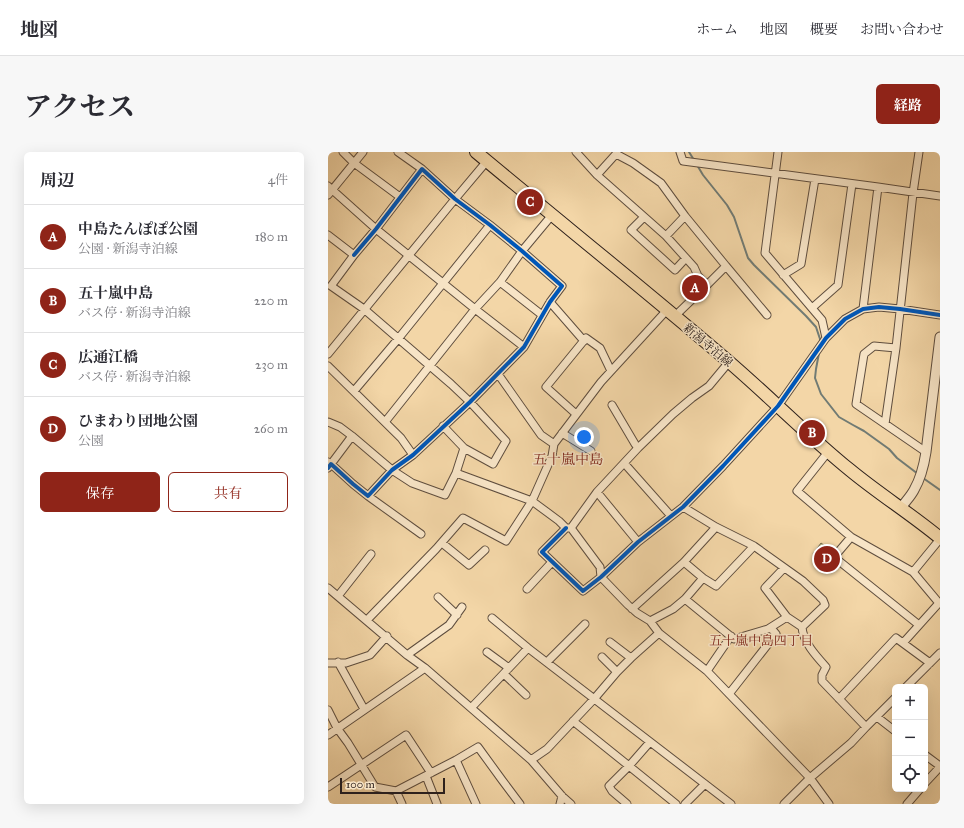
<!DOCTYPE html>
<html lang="ja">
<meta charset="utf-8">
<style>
:root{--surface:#fff;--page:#f7f7f7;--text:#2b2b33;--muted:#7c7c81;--line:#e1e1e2;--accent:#8f2418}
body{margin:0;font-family:"IM FELL Great Primer","Noto Serif JP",serif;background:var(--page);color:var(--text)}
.controls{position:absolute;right:12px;bottom:12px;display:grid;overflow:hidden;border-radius:6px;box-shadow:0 4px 16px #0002}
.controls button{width:36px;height:36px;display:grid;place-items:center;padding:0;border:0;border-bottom:1px solid var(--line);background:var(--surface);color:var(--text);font:20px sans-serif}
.scale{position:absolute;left:12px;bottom:10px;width:105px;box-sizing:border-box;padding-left:4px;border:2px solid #2e211c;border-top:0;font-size:11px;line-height:14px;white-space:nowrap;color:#2e211c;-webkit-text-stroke:3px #f7e4c6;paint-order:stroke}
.you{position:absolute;left:256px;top:285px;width:14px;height:14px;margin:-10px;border:3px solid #fff;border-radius:50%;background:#1a73e8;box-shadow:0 0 0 6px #1a73e833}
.badge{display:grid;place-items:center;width:26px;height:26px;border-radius:50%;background:var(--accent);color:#fff;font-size:13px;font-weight:700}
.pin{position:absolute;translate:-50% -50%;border:2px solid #fff;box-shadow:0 1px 4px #0006}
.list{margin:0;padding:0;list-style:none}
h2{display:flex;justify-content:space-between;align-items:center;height:52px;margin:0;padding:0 16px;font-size:17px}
h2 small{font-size:13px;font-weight:400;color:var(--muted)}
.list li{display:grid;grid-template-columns:26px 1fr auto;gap:12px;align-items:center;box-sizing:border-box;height:64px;padding:0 16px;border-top:1px solid var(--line)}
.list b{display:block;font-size:15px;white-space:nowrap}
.list p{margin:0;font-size:13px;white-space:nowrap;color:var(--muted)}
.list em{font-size:13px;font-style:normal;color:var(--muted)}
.actions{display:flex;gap:8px;padding:12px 16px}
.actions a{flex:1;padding:9px 0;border:1px solid var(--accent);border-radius:6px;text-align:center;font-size:14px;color:var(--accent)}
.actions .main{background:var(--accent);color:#fff}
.icon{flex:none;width:22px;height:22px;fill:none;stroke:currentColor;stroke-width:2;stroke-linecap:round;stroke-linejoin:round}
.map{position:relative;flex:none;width:612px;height:652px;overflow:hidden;border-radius:6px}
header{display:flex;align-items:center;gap:24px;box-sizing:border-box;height:56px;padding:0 20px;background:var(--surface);border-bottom:1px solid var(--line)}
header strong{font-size:19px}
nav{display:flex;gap:22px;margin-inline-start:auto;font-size:14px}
.intro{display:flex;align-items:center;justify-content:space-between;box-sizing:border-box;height:96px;padding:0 24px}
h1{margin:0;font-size:28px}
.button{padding:10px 18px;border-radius:6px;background:var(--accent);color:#fff;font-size:14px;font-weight:700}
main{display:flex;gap:24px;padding:0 24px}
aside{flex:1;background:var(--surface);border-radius:6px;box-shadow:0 4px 16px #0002}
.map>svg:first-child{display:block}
.green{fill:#c2bc82;stroke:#786e4f}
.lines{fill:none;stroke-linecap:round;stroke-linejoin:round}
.stream{stroke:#717b74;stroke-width:2}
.minor-casing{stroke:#5f4e3f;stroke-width:9}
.tertiary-casing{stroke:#5f4e3f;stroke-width:11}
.primary-casing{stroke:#2e211c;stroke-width:14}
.minor{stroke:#f7e4c6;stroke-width:7}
.tertiary{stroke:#f7e4c6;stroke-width:9}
.primary{stroke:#f3d6a7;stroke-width:12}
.cycleway-casing{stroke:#f7e4c6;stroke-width:6}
.cycleway{stroke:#0057b8;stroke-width:4}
.labels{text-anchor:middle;stroke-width:3;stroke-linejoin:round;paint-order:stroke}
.street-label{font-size:12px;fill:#2e211c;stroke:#f7e4c6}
.neighbourhood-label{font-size:13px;fill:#7a1f14;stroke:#f7e4c6}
.quarter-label{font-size:14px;fill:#7a1f14;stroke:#f7e4c6}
</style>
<header>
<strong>地図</strong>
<nav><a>ホーム</a><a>地図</a><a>概要</a><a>お問い合わせ</a></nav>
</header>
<div class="intro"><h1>アクセス</h1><a class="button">経路</a></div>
<main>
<aside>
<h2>周辺<small>4件</small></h2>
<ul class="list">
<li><span class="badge">A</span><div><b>中島たんぽぽ公園</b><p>公園 · 新潟寺泊線</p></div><em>180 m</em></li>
<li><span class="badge">B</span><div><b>五十嵐中島</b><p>バス停 · 新潟寺泊線</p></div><em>220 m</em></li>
<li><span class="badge">C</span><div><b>広通江橋</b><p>バス停 · 新潟寺泊線</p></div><em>230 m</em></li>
<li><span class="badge">D</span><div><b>ひまわり団地公園</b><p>公園</p></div><em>260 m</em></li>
</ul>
<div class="actions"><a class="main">保存</a><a>共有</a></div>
</aside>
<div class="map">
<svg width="612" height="652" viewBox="0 0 612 652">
<rect width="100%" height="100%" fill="#f3d6a7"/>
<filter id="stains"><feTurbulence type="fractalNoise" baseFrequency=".005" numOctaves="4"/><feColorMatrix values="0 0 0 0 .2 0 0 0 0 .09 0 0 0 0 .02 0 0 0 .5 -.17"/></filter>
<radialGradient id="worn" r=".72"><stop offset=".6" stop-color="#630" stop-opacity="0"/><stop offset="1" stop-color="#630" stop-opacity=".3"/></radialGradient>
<path class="green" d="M369,127L373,133L370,138L364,144L358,140Z
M493,391L505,400L502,404L510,410L504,417L485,402Z"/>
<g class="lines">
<path class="stream" d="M361,0L366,8
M369,13L375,23L399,53L406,65L420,106L426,113L478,164L488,175L492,187V190
M491,201L488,217L487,226L493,242L511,265L525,273L536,279L561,297L569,306L590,322
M595,326L612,338"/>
<g class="minor-casing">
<path id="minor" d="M15,0L26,11L72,45
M70,0L94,17
M248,0L269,23L338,84L366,115L370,124L379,133L347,164
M352,0L355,9L550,35L612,44
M450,0L437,101L494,168L498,186
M269,23L288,2L305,11L333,31L357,64L338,84
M0,34L48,77L147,157L196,195
M0,43L35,0
M357,64L398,114L379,133
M316,65L303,78L347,118L358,106
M0,83L26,103L3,134L36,157L123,232L142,250L178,289L165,312L136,296L128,321L117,343L84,331L64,318L24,284
M398,114L439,163
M455,123L473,112L487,27
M172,130L194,99L224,63
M222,150L256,189
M484,156L510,133L524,32
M535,157L550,35
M568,196L546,194L536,202L528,252L598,300
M0,202L127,47L159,9
M0,214L73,286L85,303
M26,239L70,187L162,73
M284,253L307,292L310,296
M248,262L218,235L258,186L272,196L283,219
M0,270L12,275L24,284L3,312L0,310
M57,270L147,157L172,130L214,163
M557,272L568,196L585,41L591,0
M115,274L136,296
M234,281L263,299
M226,292L273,230L339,158
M500,300L469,339L523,385
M296,311L343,364
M0,316L3,312L25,332L40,344L64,318L85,303L142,250L196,195L222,150L234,134L194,99L162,73L127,47L94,17L48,77L26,103
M128,321L204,349L231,369L238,376H243L272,415L273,425L300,453L309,461L322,469L331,481L379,519L482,626L501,652
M269,340L310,390
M40,344L93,382
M355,355L388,375L426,394L475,429L495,448L497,453L474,475C475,490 488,504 498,515L494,523V529L538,575
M238,376L214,400L255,439L273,425L310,390L355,355L395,314L450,254L498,186L517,167L535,157L551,155L572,157L612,163
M243,376L269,340L310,296L345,262L364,246L381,234L401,210
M114,391L141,413L157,398
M356,410L375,426
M456,416L437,436L459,465
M585,420L612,387
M0,436L79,503L97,516L203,608L234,644L243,652
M199,437L224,410
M10,444L43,402
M110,445L129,463
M357,447L406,487L440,477L459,465L474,475
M304,457L356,410L388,375
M164,466L200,496
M39,468L108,397L135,366L178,389L204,349L224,304L226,292L213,283L170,222
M322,469L345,457L357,447L375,426L388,434L426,394
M282,490L303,506
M575,491L611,451L585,420L523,385L506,405L591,473
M159,500L181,516
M79,503L121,473L134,455
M274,505L289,520
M10,510L36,557
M219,510L257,472
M0,511H18L42,503L59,484
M379,519L403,484
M176,522L198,543
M578,535L612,501
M401,542L448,482L443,476
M511,547L568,486L602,511
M143,556L200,496L403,652
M0,558L9,576L20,591L47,635L68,639L128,608L148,652
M549,565L567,579
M245,569L301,614L322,590
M0,583L97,516
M597,603L612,614
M128,608L150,595L174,628L192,652
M203,608L219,597L266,547L289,520L303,506L331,481
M98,624L109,652
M597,631L612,615
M0,635L78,583L103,621
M68,639L74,652
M232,652L234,644
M299,652L284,639L281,634L301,614L348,652
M357,652L377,632
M456,652L482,626L523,591L538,575L567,546
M579,652L592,637"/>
</g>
<g class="tertiary-casing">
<path id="tertiary" d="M573,356C577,350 583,344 586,338C593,326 596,313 598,300L612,185"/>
</g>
<g class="primary-casing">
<path id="primary" d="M148,0C232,70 317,138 400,209C442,245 480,284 522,318C551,342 583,362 612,386"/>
</g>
<use href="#minor" class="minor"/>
<use href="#tertiary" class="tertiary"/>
<use href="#primary" class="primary"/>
<g class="cycleway-casing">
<path id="cycleway" d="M0,316L3,312L25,332L40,344L64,318L85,303L142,250L196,195L222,150L234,134L194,99L162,73L127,47L94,17L48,77L26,103
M238,376L214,400L255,439L273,425L310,390L355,355L395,314L450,254L498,186L517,167L535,157L551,155L572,157L612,163"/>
</g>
<use href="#cycleway" class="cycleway"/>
</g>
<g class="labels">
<g class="street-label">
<text transform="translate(380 193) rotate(40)" y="4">新潟寺泊線</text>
</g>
<g class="neighbourhood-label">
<text x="433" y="493">五十嵐中島四丁目</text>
</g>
<g class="quarter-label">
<text x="240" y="312">五十嵐中島</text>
</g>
</g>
<rect width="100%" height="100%" filter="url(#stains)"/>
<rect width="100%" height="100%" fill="url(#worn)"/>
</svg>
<div class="controls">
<button>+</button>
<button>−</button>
<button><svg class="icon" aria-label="locate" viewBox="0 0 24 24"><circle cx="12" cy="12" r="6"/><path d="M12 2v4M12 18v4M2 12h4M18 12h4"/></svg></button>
</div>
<div class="scale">100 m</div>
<div class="you"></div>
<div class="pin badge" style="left:367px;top:136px">A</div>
<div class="pin badge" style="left:484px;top:281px">B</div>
<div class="pin badge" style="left:202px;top:50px">C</div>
<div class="pin badge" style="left:499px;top:407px">D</div>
</div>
</main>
